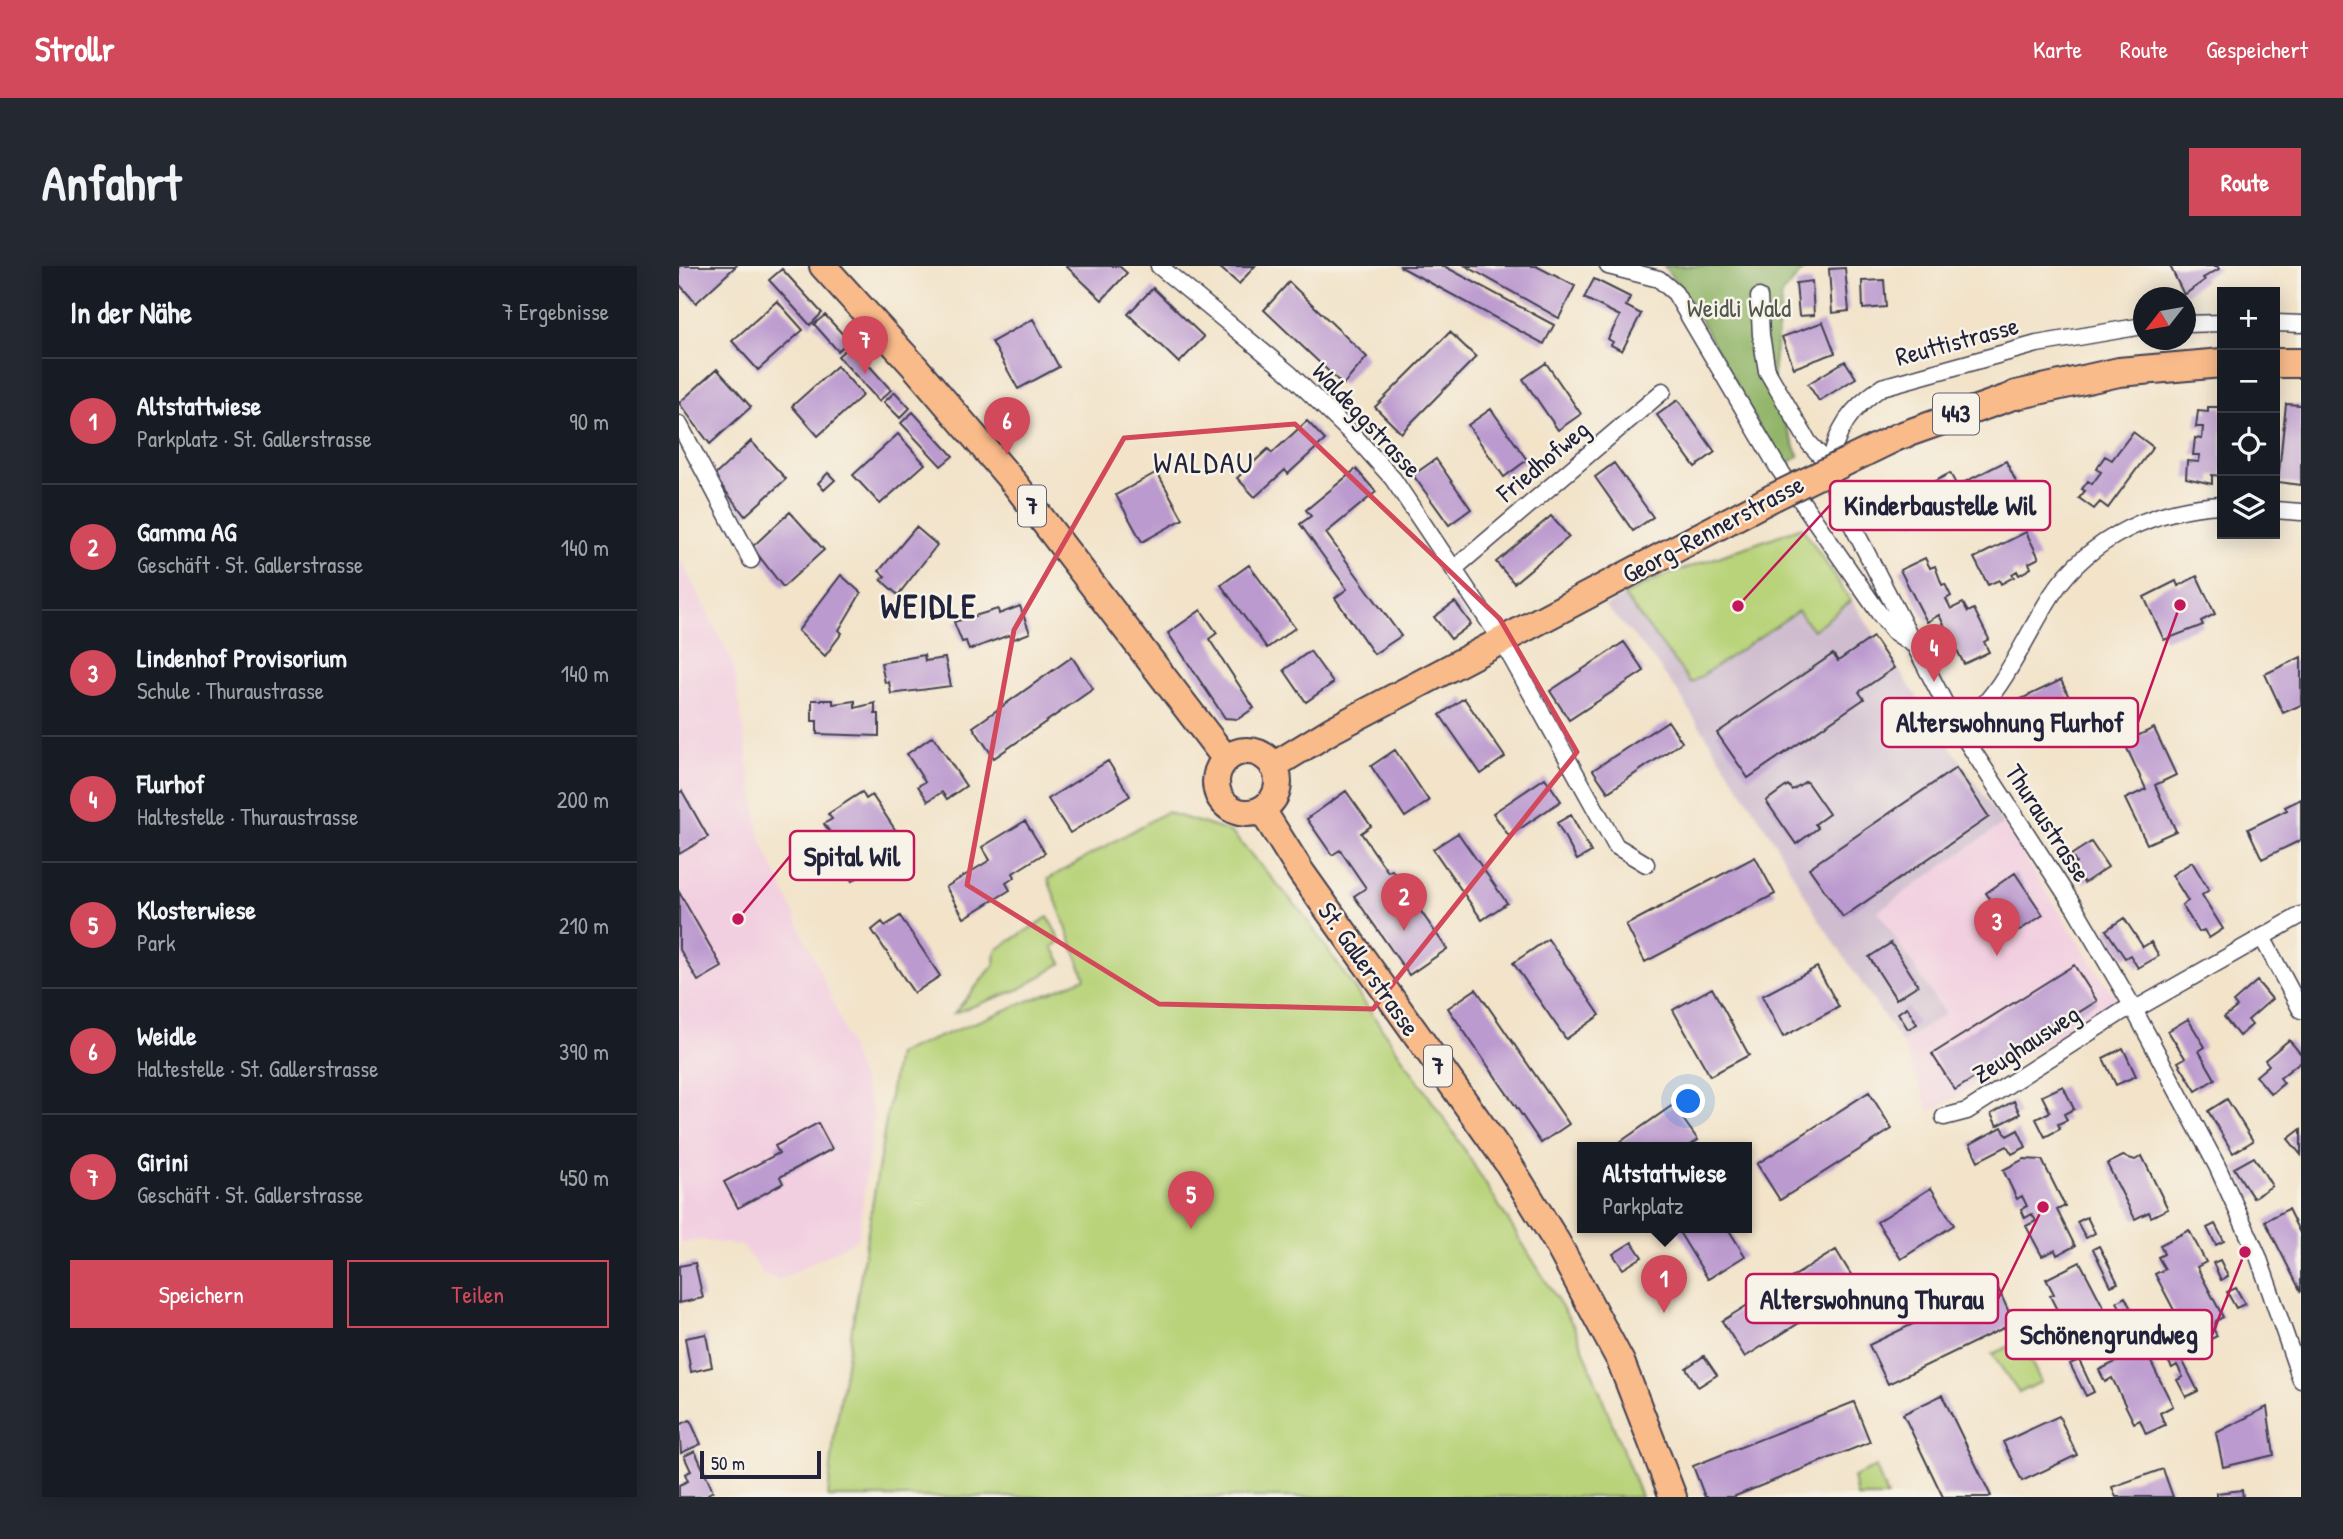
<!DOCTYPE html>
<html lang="de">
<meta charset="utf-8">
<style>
:root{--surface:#171b24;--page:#242831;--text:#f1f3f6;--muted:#9ea1a6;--line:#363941;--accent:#d1495b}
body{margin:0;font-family:"Patrick Hand",sans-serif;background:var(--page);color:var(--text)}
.controls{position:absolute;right:21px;top:21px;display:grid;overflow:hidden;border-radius:0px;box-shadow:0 4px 18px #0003}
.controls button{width:63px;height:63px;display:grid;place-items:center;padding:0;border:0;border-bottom:2px solid var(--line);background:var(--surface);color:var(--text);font:35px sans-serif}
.compass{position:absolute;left:1454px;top:21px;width:63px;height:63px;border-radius:50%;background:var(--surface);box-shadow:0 4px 18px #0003;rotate:239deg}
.scale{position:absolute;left:21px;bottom:18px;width:121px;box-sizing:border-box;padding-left:7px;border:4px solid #22223b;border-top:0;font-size:19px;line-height:24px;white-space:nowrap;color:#22223b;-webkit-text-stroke:5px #f7f3e8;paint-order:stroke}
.you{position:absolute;left:1010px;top:836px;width:24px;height:24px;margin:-18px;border:5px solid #fff;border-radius:50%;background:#1a73e8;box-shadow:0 0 0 10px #1a73e833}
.badge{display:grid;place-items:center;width:46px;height:46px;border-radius:50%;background:var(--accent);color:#fff;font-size:23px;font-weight:700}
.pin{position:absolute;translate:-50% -58px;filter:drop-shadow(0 2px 4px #0008)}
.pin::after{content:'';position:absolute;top:37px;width:24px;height:21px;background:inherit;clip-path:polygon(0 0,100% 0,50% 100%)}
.popup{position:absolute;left:898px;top:876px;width:175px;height:91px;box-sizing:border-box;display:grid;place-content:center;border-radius:0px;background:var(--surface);filter:drop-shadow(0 2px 5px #0005);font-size:23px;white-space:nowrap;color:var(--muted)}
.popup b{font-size:26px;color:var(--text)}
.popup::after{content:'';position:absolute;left:50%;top:100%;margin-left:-14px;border:14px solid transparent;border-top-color:var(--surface)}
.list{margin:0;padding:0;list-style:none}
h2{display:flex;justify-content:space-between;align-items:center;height:91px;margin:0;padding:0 28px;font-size:30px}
h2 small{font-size:23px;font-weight:400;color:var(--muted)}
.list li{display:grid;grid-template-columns:46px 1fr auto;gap:21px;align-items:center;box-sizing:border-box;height:126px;padding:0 28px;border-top:2px solid var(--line)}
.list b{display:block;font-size:26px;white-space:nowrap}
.list p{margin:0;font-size:23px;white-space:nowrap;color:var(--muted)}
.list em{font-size:23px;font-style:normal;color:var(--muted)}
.actions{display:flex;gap:14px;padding:21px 28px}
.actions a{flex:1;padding:16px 0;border:2px solid var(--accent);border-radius:0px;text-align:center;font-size:24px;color:var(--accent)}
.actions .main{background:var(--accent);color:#fff}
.icon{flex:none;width:38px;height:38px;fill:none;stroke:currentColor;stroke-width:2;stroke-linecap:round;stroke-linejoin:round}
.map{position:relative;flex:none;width:1622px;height:1231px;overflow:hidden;border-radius:0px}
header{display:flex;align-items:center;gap:42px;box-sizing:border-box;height:98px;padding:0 35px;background:var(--accent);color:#fff}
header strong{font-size:33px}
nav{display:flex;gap:38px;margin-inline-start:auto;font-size:24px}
.intro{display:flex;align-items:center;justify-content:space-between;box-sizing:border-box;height:168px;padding:0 42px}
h1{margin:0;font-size:49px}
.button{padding:18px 32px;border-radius:0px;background:var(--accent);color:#fff;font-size:24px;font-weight:700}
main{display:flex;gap:42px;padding:0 42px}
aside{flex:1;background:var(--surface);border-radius:0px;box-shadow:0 4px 18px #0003}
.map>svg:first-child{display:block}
.built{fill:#f2cfe0}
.industrial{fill:#cfbdcf}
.green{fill:#b8d379;stroke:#6d7a5a;stroke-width:2}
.forest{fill:#92b569;stroke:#5a6c52;stroke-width:2}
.building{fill:#bb9acf}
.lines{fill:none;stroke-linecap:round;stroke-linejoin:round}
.minor-casing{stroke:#413f50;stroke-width:19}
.primary-casing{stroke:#413f50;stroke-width:30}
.trunk-casing{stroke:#413f50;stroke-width:32}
.minor{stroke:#fff;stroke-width:16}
.primary{stroke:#fabb8b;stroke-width:26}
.trunk{stroke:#fabb8b;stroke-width:28}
.primary-bridge-casing{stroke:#413f50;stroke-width:30;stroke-linecap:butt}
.primary-bridge{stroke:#fabb8b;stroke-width:26}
.marked{fill:none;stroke:#d1495b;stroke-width:5;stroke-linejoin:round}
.labels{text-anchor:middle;stroke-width:5;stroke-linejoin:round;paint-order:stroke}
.shield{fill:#f7f3e8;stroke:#62616f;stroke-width:2}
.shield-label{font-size:24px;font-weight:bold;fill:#22223b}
.park-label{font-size:26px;fill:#4f574e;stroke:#f7f3e8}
.street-label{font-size:26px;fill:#22223b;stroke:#f7f3e8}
.quarter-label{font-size:30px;letter-spacing:2px;fill:#22223b;stroke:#f7f3e8}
.district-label{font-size:33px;font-weight:bold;letter-spacing:2px;fill:#22223b;stroke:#f7f3e8}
.leader{fill:none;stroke:#c2185b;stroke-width:2.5}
.callout-dot{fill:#c2185b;stroke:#f7f3e8;stroke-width:2.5}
.callout{fill:#f7f3e8;stroke:#c2185b;stroke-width:2.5}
.callout-label{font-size:28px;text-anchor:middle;font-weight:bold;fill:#22223b}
</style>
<header>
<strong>Strollr</strong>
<nav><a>Karte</a><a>Route</a><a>Gespeichert</a></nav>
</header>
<div class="intro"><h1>Anfahrt</h1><a class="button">Route</a></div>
<main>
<aside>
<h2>In der Nähe<small>7 Ergebnisse</small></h2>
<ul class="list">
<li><span class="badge">1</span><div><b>Altstattwiese</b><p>Parkplatz · St. Gallerstrasse</p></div><em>90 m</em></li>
<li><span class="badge">2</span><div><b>Gamma AG</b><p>Geschäft · St. Gallerstrasse</p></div><em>140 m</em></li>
<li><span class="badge">3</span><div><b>Lindenhof Provisorium</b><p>Schule · Thuraustrasse</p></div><em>140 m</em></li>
<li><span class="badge">4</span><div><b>Flurhof</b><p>Haltestelle · Thuraustrasse</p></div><em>200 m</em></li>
<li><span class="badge">5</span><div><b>Klosterwiese</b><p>Park</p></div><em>210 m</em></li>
<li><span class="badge">6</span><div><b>Weidle</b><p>Haltestelle · St. Gallerstrasse</p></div><em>390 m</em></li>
<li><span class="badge">7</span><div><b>Girini</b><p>Geschäft · St. Gallerstrasse</p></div><em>450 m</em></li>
</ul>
<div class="actions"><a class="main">Speichern</a><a>Teilen</a></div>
</aside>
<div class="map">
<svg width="1622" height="1231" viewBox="0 0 1622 1231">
<rect width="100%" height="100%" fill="#f7f3e8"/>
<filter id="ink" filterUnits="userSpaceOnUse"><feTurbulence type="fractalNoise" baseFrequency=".0143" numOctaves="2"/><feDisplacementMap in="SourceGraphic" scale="14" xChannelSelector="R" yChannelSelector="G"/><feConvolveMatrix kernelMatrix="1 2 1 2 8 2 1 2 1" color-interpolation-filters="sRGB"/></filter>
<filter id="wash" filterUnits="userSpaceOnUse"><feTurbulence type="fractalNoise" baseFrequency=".00686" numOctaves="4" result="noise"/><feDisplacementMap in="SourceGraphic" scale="28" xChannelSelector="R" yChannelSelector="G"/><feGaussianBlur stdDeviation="1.57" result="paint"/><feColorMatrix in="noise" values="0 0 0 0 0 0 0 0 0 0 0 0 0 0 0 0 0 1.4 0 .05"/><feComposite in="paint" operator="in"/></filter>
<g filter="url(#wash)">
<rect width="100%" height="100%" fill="#f2e3c9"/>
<path class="built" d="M0,290L54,397L81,571L154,735L195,847L179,973L100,1014L84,1009L64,980L21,974L0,978Z
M1324,558L1438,735L1251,846L1223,777L1266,748L1199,645Z"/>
<path class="industrial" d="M1123,261L1324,558L1199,645L1266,748L1223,777L1139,652L1092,570L996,422L962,378L926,340L977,313Z"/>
<path class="green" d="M1123,261L1172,335L1134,364L1119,345L1012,417L945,330L977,313Z
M487,546L552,566L622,645L773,864L896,1062L962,1231H149L155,1172L218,788L406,712L369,613Z
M369,651L382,676L374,681L383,697L341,723L275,747L316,698L317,684Z
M1342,1075L1362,1116L1340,1127L1313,1088Z
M1197,1201L1208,1231H1178L1174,1211Z"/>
<path class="forest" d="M985,0H1128L1103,28L1092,126L1120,190L1103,202L1011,35Z"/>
<g id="blocks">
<path class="building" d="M0,0H57L17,37L0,18Z
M387,0H440L448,7L423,34Z
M539,0H576L560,18Z
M720,0H765L875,59L865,78Z
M787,0H857L896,20L880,52Z
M1491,0H1538L1540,3L1524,12L1526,14L1505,29Z
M1166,2L1170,45L1153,47L1150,3Z
M103,3L143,47L131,59L90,14Z
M915,13L951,31L947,40L962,48L943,85L932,79L934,76L929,73L941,50L905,32Z
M1205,14L1207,41L1184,43L1183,15Z
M1133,15L1135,49L1120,50L1117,17Z
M610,16L688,91L664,119L585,44Z
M474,22L525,71L500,97L449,48Z
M98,35L124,64L79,104L53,75Z
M146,49L170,75L159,85L135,58Z
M354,53L380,101L339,123L313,76Z
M1144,56L1156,87L1115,102L1103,71Z
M771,66L797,91L722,167L696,141Z
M172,79L212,124L200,135L159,90Z
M1166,95L1177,112L1140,135L1129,118Z
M867,97L902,148L879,164L844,113Z
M158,100L184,129L139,170L113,140Z
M38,103L72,141L31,178L0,137Z
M216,126L231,142L221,152L205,136Z
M999,134L1036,186L1016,201L978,149Z
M1607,138L1622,139V219L1599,216Z
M1529,141H1543V210L1533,209V218L1507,212L1508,195L1520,196L1521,189H1514L1516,172L1523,173L1524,161H1517L1519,145L1529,146Z
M812,143L848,194L825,211L789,159Z
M234,146L274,190L262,200L222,157Z
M628,155L646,174L609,208L606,204L576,231L558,212L589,183L593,187Z
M1454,166L1474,181L1429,242L1421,236L1415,243L1400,232L1406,225L1403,223L1409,215L1413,218L1422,206L1417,203L1426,190L1433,194Z
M219,168L246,198L201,238L174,209Z
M72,175L107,213L66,250L35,210Z
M757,193L792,243L770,259L734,209Z
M1327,195L1340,222L1331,227L1333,229L1313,236L1315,239L1302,245L1300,241L1291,246L1284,233L1275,237L1278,243L1264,250L1262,245L1257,247L1259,251L1246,257L1244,253L1235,258L1222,233L1271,207L1278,220Z
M935,197L974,251L954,265L916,211Z
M677,203L697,226L647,267L722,370L695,388L656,332L668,323L621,258L632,250L627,244Z
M478,206L504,253L463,276L437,229Z
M149,207L156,214L145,224L139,217Z
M111,246L145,284L104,321L73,281Z
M872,250L890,271L835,317L817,296Z
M237,261L258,279L219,329L202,314L206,310L200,305Z
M1347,266L1360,292L1350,297L1352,302L1340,309L1338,305L1333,308L1335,311L1322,318L1320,314L1309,319L1295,292Z
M1246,292L1251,302L1256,300L1263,319L1266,318L1272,330L1267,333L1272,343L1284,337L1289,346L1295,343L1310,373L1305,376L1310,386L1285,398L1260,349L1248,356L1221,304Z
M570,299L616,362L588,382L542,319Z
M162,309L182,327L160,364L163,367L146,390L119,365Z
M1518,310L1536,348L1522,355L1524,359L1485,374L1465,331L1497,315L1499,320Z
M776,336L792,358L772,373L755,351Z
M341,340L351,367L332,374L330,369L290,384L287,375L283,376L275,356L319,343L320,348Z
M522,344L538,367L530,373L575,442L559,453L546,452L489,367Z
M1194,371L1215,402L1180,426L1185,433L1069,512L1038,467L1154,388L1159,395Z
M945,376L965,405L890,454L871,425Z
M631,385L654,417L627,436L605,404Z
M245,389L246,395L266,392L272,420L212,428L210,416L206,417L202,397Z
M393,391L414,423L315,492L294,461Z
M1622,391V439L1604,447L1586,408Z
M1382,414L1402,457L1360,476L1354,462L1362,458L1356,446L1349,449L1342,433Z
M785,432L826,491L802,508L761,449Z
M133,434H154V438L176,435V442L196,437V448H200V470L138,468V455H133Z
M989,455L1003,476L929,526L914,504Z
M1475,462L1497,509L1476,519L1497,565L1468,578L1446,533L1467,523L1445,476Z
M254,470L287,520L268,533L263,526L249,535L239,520L246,516L228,488Z
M716,484L750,535L726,551L692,500Z
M429,495L451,530L391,567L369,533Z
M1277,502L1310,551L1164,651L1130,602Z
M866,512L882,535L830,570L814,547Z
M1127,515L1150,548L1136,558L1139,562L1117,578L1087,535L1109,519L1113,524Z
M3,525L29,571L0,588V527Z
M667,525L692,560L682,567L709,606L713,604L768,683L730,709L675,630L687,622L661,584L653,589L628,553Z
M183,526L187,533L193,529L227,580L173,615L146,573L153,569L145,558L153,553L149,548Z
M1622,533V574L1583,593L1569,563L1608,544L1606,541Z
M892,549L912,586L898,594L878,557Z
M346,555L366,587L334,607L336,611L327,617L331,624L285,652L267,621L311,594L303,581Z
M779,567L828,637L803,654L754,583Z
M1412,576L1429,601L1405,617L1393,600L1397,597L1392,589Z
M1076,591L1096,628L966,696L947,659Z
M1513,596L1530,624L1523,629L1544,663L1530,672L1525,664L1520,666L1503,639L1509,635L1493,609Z
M1336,607L1364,649L1335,668L1307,627Z
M0,626L43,701L19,715L0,682Z
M221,650L261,710L235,727L193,664L203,656L206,660Z
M1445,652L1464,681L1472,676L1480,690L1459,702L1451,689L1446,692L1427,664Z
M869,673L921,749L887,773L834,697Z
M1212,677L1239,719L1217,733L1190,691Z
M1395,699L1418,735L1276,824L1253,788Z
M1138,701L1160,741L1104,771L1083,730Z
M1578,715L1593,733L1569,754L1573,759L1560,770L1545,751L1558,741L1554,736Z
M1033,722L1070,789L1031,810L994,744Z
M797,723L890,858L862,877L769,742Z
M1228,741L1238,758L1229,763L1219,747Z
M1509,753L1526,781L1520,785L1536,813L1517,825L1499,796L1506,792L1489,765Z
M1610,774L1622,788V795L1601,812L1605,817L1592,828L1577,810L1590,799L1586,794Z
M1444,782L1457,810L1437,819L1424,792Z
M1384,820L1395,843L1385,848L1388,854L1379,858L1381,863L1366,871L1357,853L1371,846L1363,830Z
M1190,826L1213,863L1101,934L1078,898Z
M1548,833L1574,875L1554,887L1529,845Z
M1335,835L1341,848L1318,860L1312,848Z
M994,839L1019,874L1009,881H934Z
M139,857L153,883L101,911L104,917L59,942L45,916L100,887L96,880Z
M1323,861L1328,870L1339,864L1347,881L1333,888L1328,880L1299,895L1291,878Z
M1622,863V889L1609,873Z
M1444,890L1456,894L1463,890L1489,943L1472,951L1470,946L1456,953L1428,898Z
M1575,891L1593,920L1574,932L1555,902Z
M1345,893L1363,894L1386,940L1378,944L1396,980L1378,989L1376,984L1363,990L1347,960L1357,955L1353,948L1346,952L1342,943L1348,940L1343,930L1338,933L1324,904Z
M1252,922L1275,959L1222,993L1198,956Z
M1609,943L1622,969V1026L1586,955Z
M1408,951L1416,967L1407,972L1398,956Z
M1536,958L1545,975L1537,979L1528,962Z
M997,961H1048L1066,990L1029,1013Z
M1510,964L1527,996L1518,1001L1544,1051L1537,1055L1535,1064L1538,1070L1518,1080L1512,1068L1508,1069L1476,1008L1486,1003L1479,991L1485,988L1481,979Z
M953,976L963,991L944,1003L934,988Z
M1420,980L1439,1017L1432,1020L1414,983Z
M1157,984L1179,1020L1066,1091L1043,1055Z
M1541,994L1549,1010L1542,1014L1534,997Z
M1401,996L1439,1069L1393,1093L1387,1082L1395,1078L1371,1030L1375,1028L1367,1013Z
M16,997L24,1032L0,1037V1000Z
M1317,1018L1335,1057L1209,1118L1190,1079Z
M1557,1022L1566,1038L1557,1042L1548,1026Z
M1446,1031L1454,1047L1447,1051L1438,1036Z
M27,1068L33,1101L12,1106L6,1072Z
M1495,1078L1519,1125L1507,1131L1498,1114L1504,1111L1498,1099L1493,1102L1483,1084Z
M1465,1082L1494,1140L1481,1147L1486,1159L1467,1168L1461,1154L1455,1157L1433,1112L1426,1116L1420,1104Z
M1025,1090L1038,1109L1019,1121L1007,1102Z
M1400,1094L1415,1126L1407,1130L1391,1098Z
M1263,1129L1312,1230L1309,1231H1264L1224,1148Z
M1175,1136L1191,1176L1054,1231H1026L1014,1200Z
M1588,1141L1595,1189L1544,1201L1537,1167Z
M1380,1150L1398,1189L1343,1215L1324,1176Z
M11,1154L22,1178L2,1187L0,1159Z
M16,1185L34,1225L29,1228L31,1231H0V1219L9,1215L6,1208L12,1205L5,1190Z
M1484,1203L1494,1231H1437L1433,1221Z
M1563,1224L1564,1231H1538V1227Z"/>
</g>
</g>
<g filter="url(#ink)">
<use href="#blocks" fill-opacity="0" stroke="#413f50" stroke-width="2"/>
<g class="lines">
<g class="minor-casing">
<path id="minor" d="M480,0L611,108L679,174L714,213L823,375L937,580L967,598
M929,0L980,13L996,27L1098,200L1200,347L1214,365L1232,377
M1080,31L1082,69L1088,105L1130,177L1151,200L1157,228L1277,459L1396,642L1451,736L1538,900L1579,990L1622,1114
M1596,57L1622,58
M1506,58L1543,57
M0,158L72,294
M1151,200C1157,163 1172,142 1203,121L1358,78L1464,60
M1596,244L1622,246
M776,302L984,125
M1277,459C1286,453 1295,447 1303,440C1327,417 1354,357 1374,327C1412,271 1477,242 1543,239
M1583,671L1622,744
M1265,851L1288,845L1444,745L1462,740L1622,649"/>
</g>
<g class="primary-casing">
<path id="primary" d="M144,0L236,101L336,218L547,493
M1218,171L1337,129
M537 516a31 31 0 1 1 62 0a31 31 0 1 1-62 0Z
M594,500L653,464L1095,231
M583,544L622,606L829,897L877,975L942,1096L994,1231"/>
</g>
<g class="trunk-casing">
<path id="trunk" d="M1596,97H1622
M1337,129L1440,106L1543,97"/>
</g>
<use href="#minor" class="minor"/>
<use href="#primary" class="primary"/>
<use href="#trunk" class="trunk"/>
<g class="primary-bridge-casing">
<path id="primary-bridge" d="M1095,231L1218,171"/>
</g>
<use href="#primary-bridge" class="primary-bridge"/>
</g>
</g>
<path class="marked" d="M616,158L821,353L898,486L694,743L480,738L288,619L335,364L445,172Z"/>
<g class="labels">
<g class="shield">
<rect x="1254" y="127.5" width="46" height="41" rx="5"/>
<rect x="339" y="219.5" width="28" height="41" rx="5"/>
<rect x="745" y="779.5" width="28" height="41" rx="5"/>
</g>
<g class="shield-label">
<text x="1277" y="156">443</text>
<text x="353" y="248">7</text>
<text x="759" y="808">7</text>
</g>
<g class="park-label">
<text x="1060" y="51">Weidli Wald</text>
</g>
<g class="street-label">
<text transform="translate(1278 75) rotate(-15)" y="9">Reuttistrasse</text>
<text transform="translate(688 154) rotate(47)" y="9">Waldeggstrasse</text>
<text transform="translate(864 195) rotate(-40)" y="9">Friedhofweg</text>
<text transform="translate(1034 263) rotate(-28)" y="9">Georg-Rennerstrasse</text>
<text transform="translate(1369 557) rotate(57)" y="9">Thuraustrasse</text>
<text transform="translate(690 703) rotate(55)" y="9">St. Gallerstrasse</text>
<text transform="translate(1347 778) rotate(-33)" y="9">Zeughausweg</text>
</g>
<g class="quarter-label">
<text x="525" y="207">WALDAU</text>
</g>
<g class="district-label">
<text x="250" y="352">WEIDLE</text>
</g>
</g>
<path class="leader" d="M1059 340L1151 239M1501 339L1459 456M59 653L111 590M1364 941L1319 1033M1566 986L1533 1069"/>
<g class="callout-dot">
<circle cx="1059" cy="340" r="7"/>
<circle cx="1501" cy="339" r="7"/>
<circle cx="59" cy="653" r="7"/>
<circle cx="1364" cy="941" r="7"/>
<circle cx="1566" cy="986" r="7"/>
</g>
<g class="callout">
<rect x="1151" y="215" width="220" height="49" rx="7"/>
<rect x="1203" y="432" width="256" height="49" rx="7"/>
<rect x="111" y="565" width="124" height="49" rx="7"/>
<rect x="1067" y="1008" width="252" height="49" rx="7"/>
<rect x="1327" y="1044" width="206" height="49" rx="7"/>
</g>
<g class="callout-label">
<text x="1261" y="249">Kinderbaustelle Wil</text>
<text x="1331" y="466">Alterswohnung Flurhof</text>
<text x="173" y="600">Spital Wil</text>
<text x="1193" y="1043">Alterswohnung Thurau</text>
<text x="1430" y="1078">Schönengrundweg</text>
</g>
</svg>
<div class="controls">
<button>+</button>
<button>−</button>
<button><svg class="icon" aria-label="locate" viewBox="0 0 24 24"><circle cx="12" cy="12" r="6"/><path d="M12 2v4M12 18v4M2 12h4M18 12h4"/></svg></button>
<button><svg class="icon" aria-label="layers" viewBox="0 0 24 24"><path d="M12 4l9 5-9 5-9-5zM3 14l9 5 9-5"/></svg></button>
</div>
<svg class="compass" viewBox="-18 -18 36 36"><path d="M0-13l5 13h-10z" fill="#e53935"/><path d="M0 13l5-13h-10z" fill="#9ea1a6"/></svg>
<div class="scale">50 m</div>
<div class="you"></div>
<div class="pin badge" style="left:985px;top:1047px">1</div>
<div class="popup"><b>Altstattwiese</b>Parkplatz</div>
<div class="pin badge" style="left:725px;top:665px">2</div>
<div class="pin badge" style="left:1318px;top:690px">3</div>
<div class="pin badge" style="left:1255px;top:416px">4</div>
<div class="pin badge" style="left:512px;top:963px">5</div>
<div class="pin badge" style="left:328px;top:189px">6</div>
<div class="pin badge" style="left:186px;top:108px">7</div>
</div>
</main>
